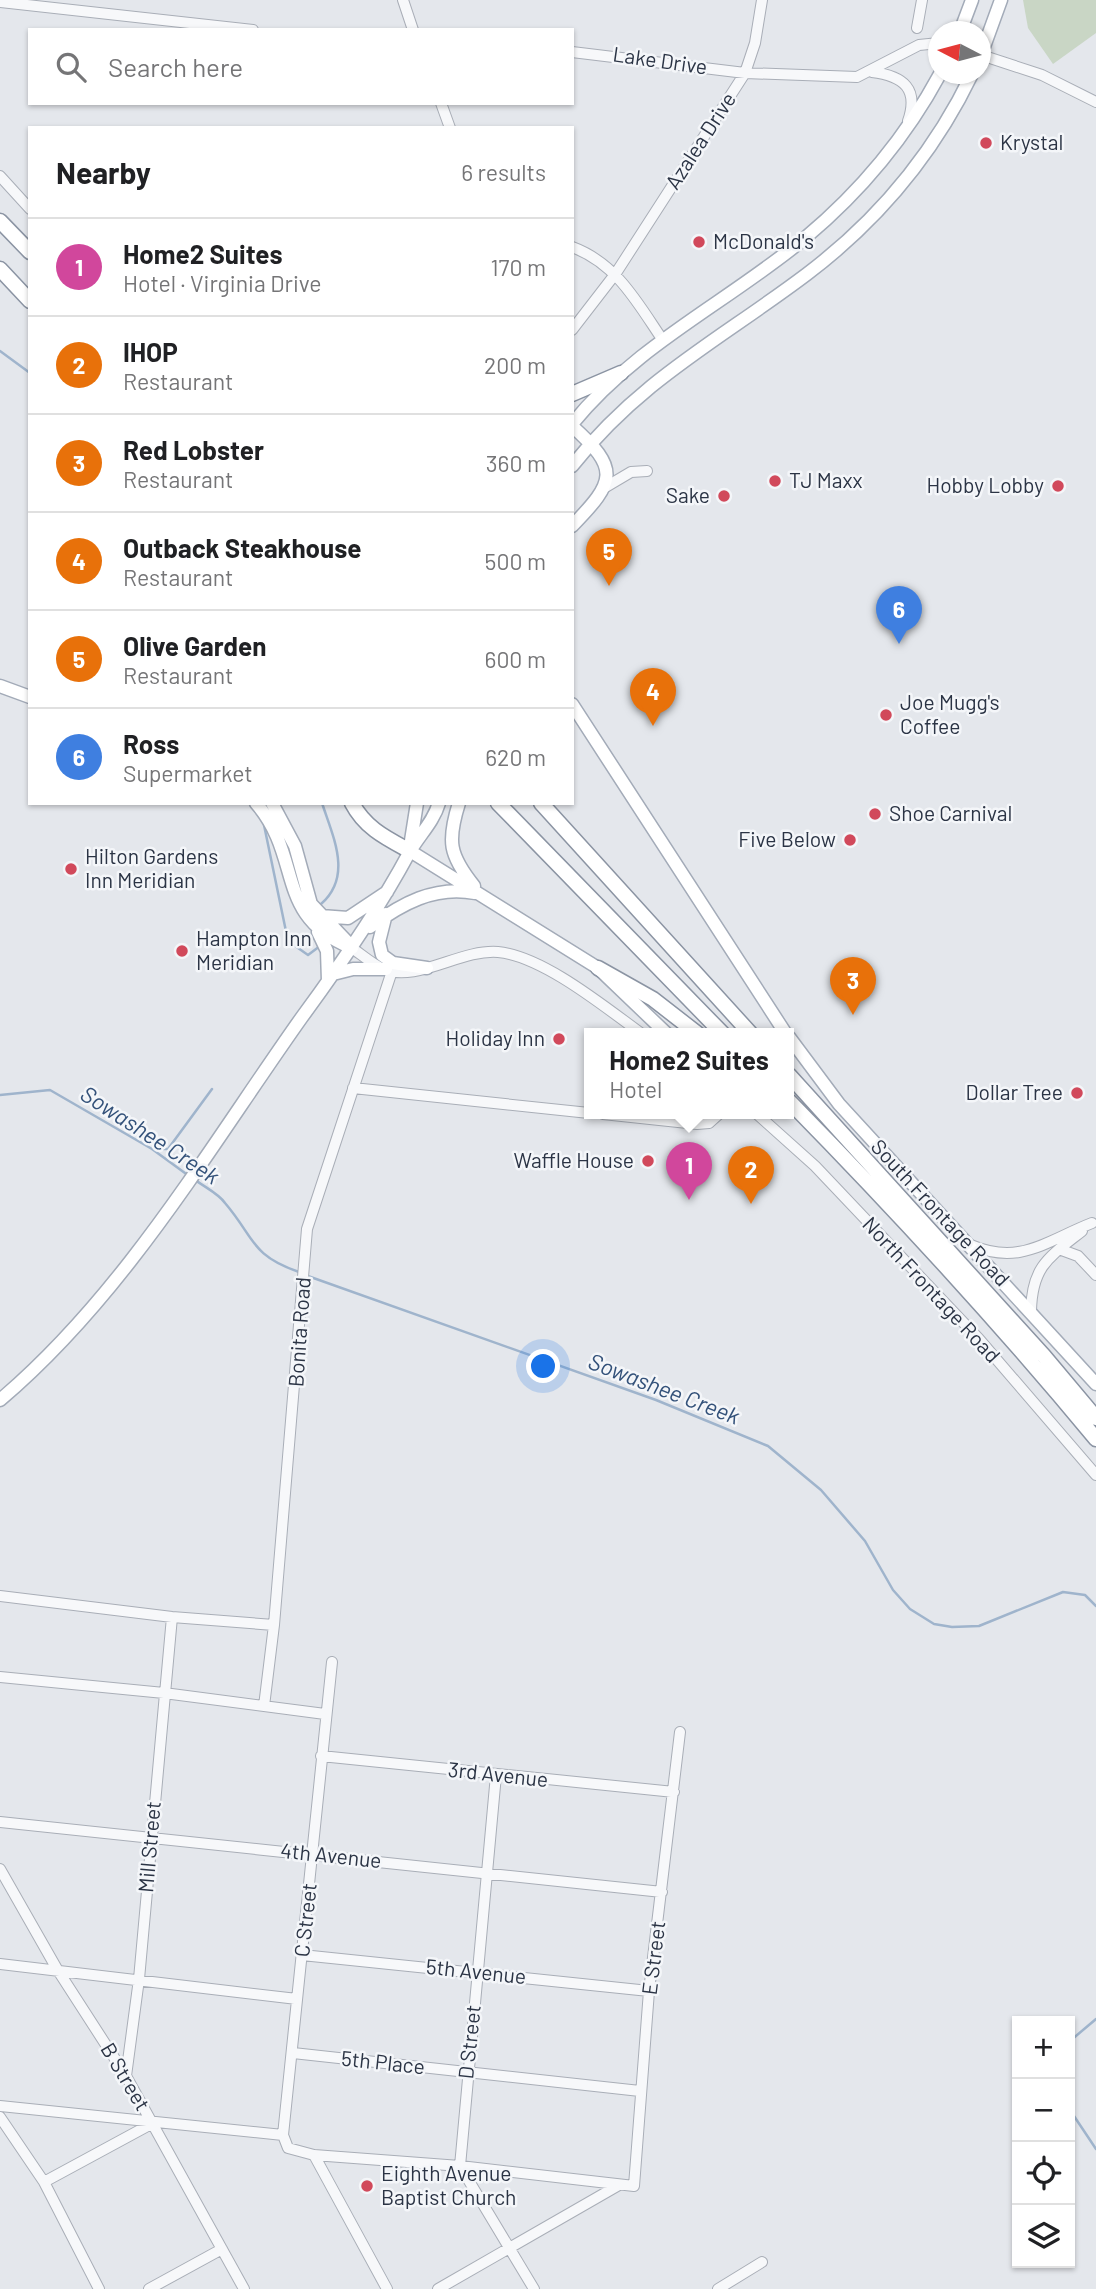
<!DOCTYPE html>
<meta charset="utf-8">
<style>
:root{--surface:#fff;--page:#f2f2f2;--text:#202124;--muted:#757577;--line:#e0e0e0;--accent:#d1495b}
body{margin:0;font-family:Barlow,sans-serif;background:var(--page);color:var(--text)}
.controls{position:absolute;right:21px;bottom:21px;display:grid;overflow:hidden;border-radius:0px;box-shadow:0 2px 5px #0004}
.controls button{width:63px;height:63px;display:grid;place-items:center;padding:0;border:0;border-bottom:2px solid var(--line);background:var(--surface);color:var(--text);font:35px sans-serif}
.compass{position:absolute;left:928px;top:21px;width:63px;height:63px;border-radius:50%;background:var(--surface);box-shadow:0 2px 5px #0004;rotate:276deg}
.you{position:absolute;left:544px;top:1367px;width:24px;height:24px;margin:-18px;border:5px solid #fff;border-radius:50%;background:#1a73e8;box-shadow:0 0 0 10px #1a73e833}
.badge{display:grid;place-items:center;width:46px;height:46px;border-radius:50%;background:var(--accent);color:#fff;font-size:23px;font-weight:700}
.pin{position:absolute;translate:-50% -58px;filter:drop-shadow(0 2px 4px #0008)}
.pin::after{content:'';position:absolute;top:37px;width:24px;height:21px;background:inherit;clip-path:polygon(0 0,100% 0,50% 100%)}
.popup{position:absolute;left:584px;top:1028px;width:210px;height:91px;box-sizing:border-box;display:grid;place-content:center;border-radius:0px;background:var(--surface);filter:drop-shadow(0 2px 5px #0005);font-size:23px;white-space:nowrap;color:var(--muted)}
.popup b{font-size:26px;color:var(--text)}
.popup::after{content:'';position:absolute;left:50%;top:100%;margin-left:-14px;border:14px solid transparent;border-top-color:var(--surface)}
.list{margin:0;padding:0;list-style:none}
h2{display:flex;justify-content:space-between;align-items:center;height:91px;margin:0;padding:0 28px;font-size:30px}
h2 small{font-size:23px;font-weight:400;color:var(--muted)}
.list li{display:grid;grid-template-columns:46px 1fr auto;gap:21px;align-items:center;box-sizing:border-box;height:98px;padding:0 28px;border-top:2px solid var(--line)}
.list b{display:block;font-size:26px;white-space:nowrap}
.list p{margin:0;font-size:23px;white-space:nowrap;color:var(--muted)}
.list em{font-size:23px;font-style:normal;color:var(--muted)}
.icon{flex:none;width:38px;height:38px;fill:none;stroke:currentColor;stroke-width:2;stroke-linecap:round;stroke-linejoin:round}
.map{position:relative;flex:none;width:1096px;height:2289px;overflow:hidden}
.search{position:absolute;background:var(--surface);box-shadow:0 2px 5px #0004;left:28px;top:28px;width:546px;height:77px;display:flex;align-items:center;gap:18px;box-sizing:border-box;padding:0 24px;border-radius:0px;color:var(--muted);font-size:26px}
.panel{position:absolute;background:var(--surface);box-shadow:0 2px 5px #0004;left:28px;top:126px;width:546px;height:679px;border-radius:0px}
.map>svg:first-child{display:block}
.green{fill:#c9d6c5}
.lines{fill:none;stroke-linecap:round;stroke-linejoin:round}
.stream{stroke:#9fb4cc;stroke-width:2.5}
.minor-casing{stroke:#a9aeb7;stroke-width:12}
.major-casing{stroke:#a3abb8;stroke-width:15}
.highway-casing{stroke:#8b94a3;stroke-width:17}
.minor{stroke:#f7f8fa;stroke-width:10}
.major{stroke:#fff;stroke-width:12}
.highway{stroke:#fff;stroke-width:14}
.poi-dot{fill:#d1495b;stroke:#f4f6f9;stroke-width:2.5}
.labels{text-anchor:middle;stroke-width:5;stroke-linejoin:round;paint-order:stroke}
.street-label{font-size:21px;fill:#2b3445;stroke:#f4f6f9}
.poi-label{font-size:21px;fill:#2b3445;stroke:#f4f6f9;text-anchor:start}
.water-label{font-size:23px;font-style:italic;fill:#34527a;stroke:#f4f6f9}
</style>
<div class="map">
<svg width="1096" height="2289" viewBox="0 0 1096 2289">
<rect width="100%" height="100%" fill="#e4e7ec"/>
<path class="green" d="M1023,0H1096V33L1053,64L1028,28Z"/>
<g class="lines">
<path class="stream" d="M0,351L30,373
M264,825L288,941L308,955L320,946
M321,904C353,876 333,837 322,803
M0,1095L50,1090L152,1149L189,1176
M155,1149H168L212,1089
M194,1179C204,1187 218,1193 225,1203C255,1238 250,1255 299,1272
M305,1275L656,1400L768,1446L821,1490L865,1541L893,1590L910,1609L934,1624L952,1627L979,1626L1063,1592L1085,1595L1096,1606
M1070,2041L1096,2019
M1070,2110L1096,2149"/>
<g class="minor-casing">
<path id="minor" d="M403,0L413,30
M0,2L253,30
M917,28L922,0
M572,52L745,73L857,77L919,45L939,43
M981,55L1042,75L1096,102
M872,72C904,76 919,89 908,121
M441,103L450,128
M0,176L30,209
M572,247C616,263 637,302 662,339
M572,330L616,273L745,73L755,43L762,0
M604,488L631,472L647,471
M352,948C362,955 372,964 383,969C417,983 460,949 498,952C543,956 606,1008 642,1034
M353,1088L589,1113
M603,1114L697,1124L709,1123L719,1114
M757,1114L815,1166L979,1339L1096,1475
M971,1245C1020,1266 1046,1241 1092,1223
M1059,1249L1078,1256L1096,1275
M1031,1311C1032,1266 1049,1257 1082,1231
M0,1596L172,1617L274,1625
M0,1677L164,1693L325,1714
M264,1706L274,1625L307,1229L392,971
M321,1756L674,1792
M496,1775L460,2166L534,2289
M0,1822L662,1892
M0,1869L57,1969L126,2076L244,2289
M302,1955L649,1991
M0,1964L297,1999
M293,2053L640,2091
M126,2076L139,1979L172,1617
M0,2106L283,2135L288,2148L314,2155L460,2166L634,2186L649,1991L680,1732
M0,2117L44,2182L99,2289
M283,2135L332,1662
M314,2155L387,2289
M44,2182L153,2123
M149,2289L222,2249
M438,2289L619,2185
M718,2289L762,2262"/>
</g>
<g class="major-casing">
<path id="major" d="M960,32L972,0
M981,55L1001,0
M572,424C637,344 728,302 805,238C860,192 906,137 940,74
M572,426C620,469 616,481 572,526
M572,466C641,379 721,339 807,274C877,221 934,153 972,74
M0,686L30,697
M572,704L786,1034
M256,803C304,859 273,916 352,948
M272,803L295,846L311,904L352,947
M459,803C447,841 449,855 474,886
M410,847L417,803
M410,851L598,968L667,1034
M386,914L379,942L382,955L393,963L427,968
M321,916L348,918L387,892
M370,927C401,904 435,885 475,893
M318,932L327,951L328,981
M333,974L353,969H386
M789,1037L839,1104L1096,1384
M0,1400C124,1295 209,1148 302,1017C341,964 378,911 409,853C419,835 433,823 439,803"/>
</g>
<g class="highway-casing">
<path id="highway" d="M0,221L30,252
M0,269L30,301
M572,394L621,373
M352,803C365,828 386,838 410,851
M498,803L723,1034
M541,803L751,1034
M598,968L653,999L698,1034
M789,1075L1044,1356L1096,1418
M789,1101C895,1209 999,1322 1096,1439"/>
</g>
<use href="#minor" class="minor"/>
<use href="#major" class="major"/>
<use href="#highway" class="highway"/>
</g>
<g class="poi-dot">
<circle cx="986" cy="143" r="7"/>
<circle cx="699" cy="242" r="7"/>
<circle cx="775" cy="481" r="7"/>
<circle cx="1058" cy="486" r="7"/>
<circle cx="724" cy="496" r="7"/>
<circle cx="886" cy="715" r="7"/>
<circle cx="875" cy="814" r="7"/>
<circle cx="850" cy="840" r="7"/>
<circle cx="71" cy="869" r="7"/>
<circle cx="182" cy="951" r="7"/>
<circle cx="559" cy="1039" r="7"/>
<circle cx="1077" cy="1093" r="7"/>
<circle cx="648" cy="1161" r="7"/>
<circle cx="367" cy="2186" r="7"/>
</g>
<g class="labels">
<g class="street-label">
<text transform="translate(660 61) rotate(8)" y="7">Lake Drive</text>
<text transform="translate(701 141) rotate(-57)" y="7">Azalea Drive</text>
<text transform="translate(940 1213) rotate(47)" y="7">South Frontage Road</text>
<text transform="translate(931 1290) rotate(47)" y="7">North Frontage Road</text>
<text transform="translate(300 1332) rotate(-86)" y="7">Bonita Road</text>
<text transform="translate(498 1775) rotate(6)" y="7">3rd Avenue</text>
<text transform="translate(150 1847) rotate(-85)" y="7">Mill Street</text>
<text transform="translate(331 1856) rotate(6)" y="7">4th Avenue</text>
<text transform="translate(306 1920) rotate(-84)" y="7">C Street</text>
<text transform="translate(654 1958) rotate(-83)" y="7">E Street</text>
<text transform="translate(476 1972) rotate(6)" y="7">5th Avenue</text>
<text transform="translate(470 2042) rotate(-84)" y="7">D Street</text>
<text transform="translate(383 2063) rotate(6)" y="7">5th Place</text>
<text transform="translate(125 2077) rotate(59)" y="7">B Street</text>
</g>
<g class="poi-label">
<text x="1000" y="150">Krystal</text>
<text x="713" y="249">McDonald's</text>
<text x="789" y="488">TJ Maxx</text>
<text x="1044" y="493" text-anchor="end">Hobby Lobby</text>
<text x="710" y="503" text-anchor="end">Sake</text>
<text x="900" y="710">Joe Mugg's<tspan x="900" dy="24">Coffee</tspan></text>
<text x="889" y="821">Shoe Carnival</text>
<text x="836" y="847" text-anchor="end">Five Below</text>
<text x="85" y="864">Hilton Gardens<tspan x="85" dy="24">Inn Meridian</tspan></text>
<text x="196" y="946">Hampton Inn<tspan x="196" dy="24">Meridian</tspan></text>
<text x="545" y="1046" text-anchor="end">Holiday Inn</text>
<text x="1063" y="1100" text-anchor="end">Dollar Tree</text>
<text x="634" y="1168" text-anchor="end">Waffle House</text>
<text x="381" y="2181">Eighth Avenue<tspan x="381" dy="24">Baptist Church</tspan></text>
</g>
<g class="water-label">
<text transform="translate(150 1135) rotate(33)" y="8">Sowashee Creek</text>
<text transform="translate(664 1389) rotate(21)" y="8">Sowashee Creek</text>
</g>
</g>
</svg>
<div class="controls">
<button>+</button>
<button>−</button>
<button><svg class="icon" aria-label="locate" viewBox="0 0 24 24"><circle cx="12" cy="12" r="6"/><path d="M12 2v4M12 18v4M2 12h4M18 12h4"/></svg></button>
<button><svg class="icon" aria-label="layers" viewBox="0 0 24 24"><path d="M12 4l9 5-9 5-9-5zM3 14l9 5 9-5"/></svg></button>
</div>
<svg class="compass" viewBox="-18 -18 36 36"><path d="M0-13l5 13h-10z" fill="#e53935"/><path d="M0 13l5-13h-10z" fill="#757577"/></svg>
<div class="you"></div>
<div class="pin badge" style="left:689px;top:1200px;background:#d1479c">1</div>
<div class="popup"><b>Home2 Suites</b>Hotel</div>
<div class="pin badge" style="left:751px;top:1204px;background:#e8710a">2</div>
<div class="pin badge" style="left:853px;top:1015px;background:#e8710a">3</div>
<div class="pin badge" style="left:653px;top:726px;background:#e8710a">4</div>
<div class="pin badge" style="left:609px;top:586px;background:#e8710a">5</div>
<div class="pin badge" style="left:899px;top:644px;background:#3f7fe0">6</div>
<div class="search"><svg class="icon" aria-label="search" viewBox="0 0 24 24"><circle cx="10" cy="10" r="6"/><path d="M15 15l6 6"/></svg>Search here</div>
<section class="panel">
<h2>Nearby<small>6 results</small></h2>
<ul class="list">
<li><span class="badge" style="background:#d1479c">1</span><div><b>Home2 Suites</b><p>Hotel · Virginia Drive</p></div><em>170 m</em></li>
<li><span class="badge" style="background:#e8710a">2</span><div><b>IHOP</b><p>Restaurant</p></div><em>200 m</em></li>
<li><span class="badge" style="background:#e8710a">3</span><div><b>Red Lobster</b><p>Restaurant</p></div><em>360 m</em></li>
<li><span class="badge" style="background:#e8710a">4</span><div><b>Outback Steakhouse</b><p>Restaurant</p></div><em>500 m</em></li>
<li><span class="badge" style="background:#e8710a">5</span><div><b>Olive Garden</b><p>Restaurant</p></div><em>600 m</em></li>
<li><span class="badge" style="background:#3f7fe0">6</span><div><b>Ross</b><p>Supermarket</p></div><em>620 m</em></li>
</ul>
</section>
</div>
